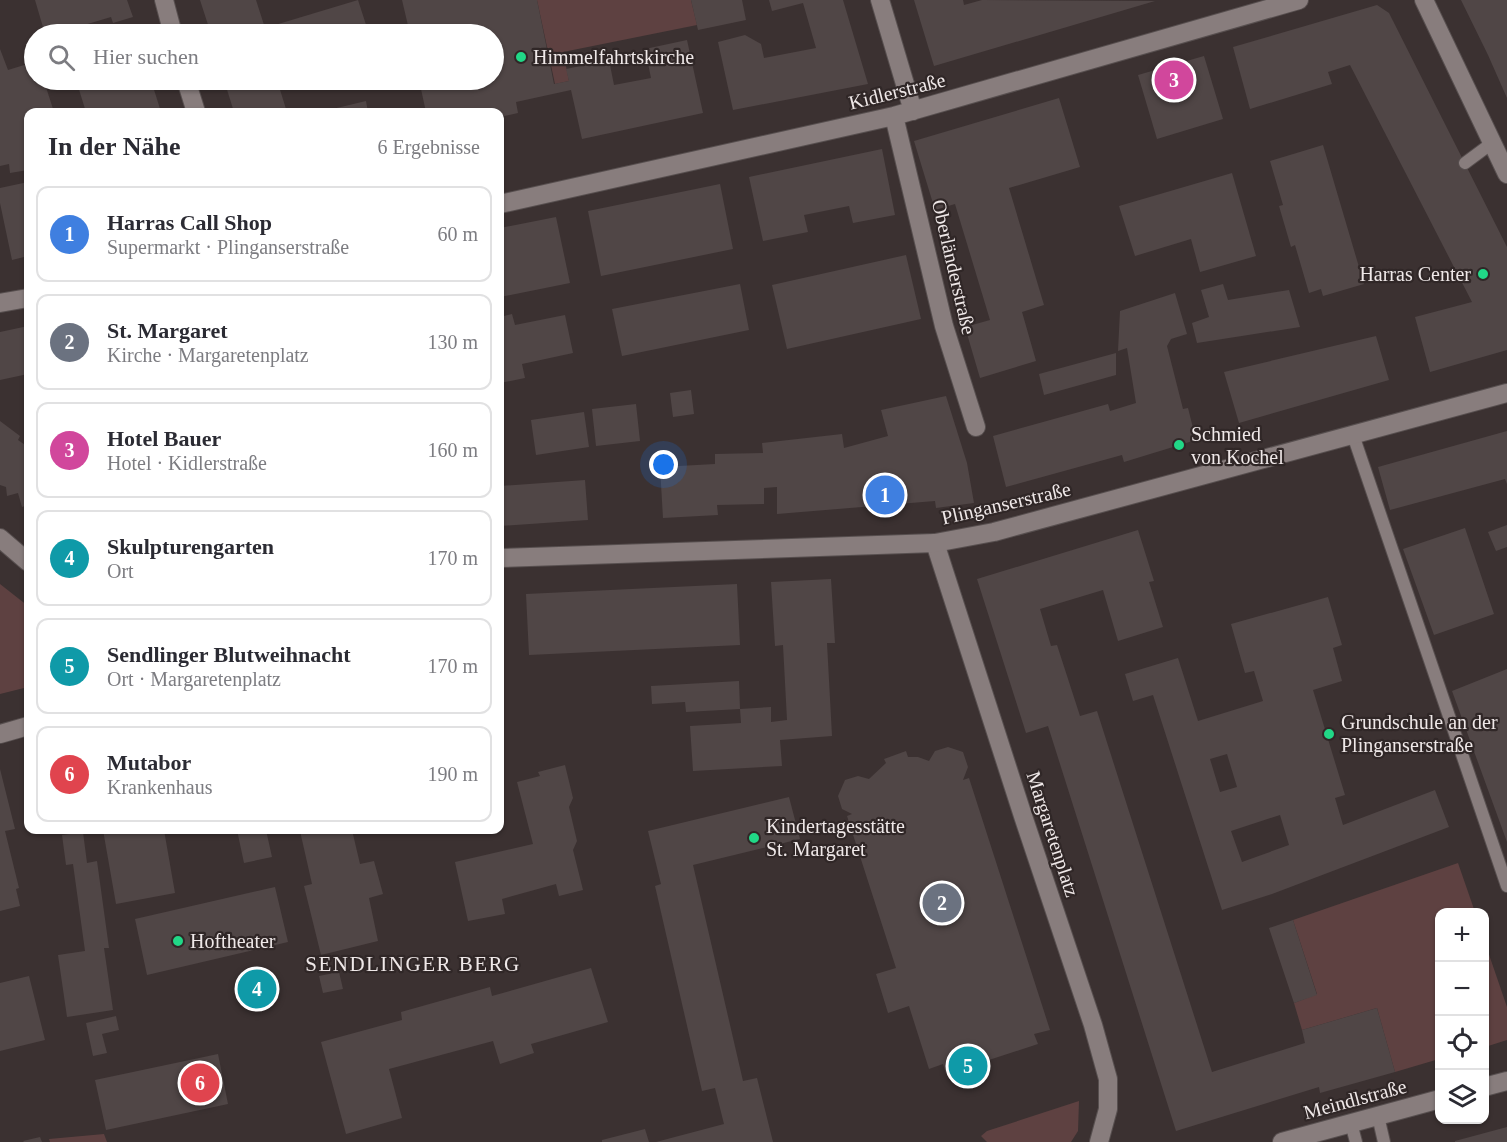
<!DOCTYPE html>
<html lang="de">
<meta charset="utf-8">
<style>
:root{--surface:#fff;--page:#f7f7f7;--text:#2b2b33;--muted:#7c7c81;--line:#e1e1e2;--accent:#267959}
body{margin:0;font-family:"Times New Roman",serif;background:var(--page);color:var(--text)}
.controls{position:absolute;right:18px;bottom:18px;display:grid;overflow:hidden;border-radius:12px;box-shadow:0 2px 4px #0004}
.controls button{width:54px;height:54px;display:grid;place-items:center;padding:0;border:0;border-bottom:2px solid var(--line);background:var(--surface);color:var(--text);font:30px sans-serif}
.you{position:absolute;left:664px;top:465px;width:21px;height:21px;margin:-15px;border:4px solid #fff;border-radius:50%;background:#1a73e8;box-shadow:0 0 0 9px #1a73e833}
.badge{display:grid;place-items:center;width:39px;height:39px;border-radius:50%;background:var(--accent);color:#fff;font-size:20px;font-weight:700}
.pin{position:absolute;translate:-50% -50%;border:3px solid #fff;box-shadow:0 2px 6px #0006}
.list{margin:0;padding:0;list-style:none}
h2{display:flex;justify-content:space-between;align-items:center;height:78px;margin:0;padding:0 24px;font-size:26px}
h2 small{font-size:20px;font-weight:400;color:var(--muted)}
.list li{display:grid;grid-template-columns:39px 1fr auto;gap:18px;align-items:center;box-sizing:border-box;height:96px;margin:0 12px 12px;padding:0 12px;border:2px solid var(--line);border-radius:12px}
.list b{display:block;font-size:22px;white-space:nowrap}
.list p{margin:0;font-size:20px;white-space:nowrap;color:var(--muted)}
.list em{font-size:20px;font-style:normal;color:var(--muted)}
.icon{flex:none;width:33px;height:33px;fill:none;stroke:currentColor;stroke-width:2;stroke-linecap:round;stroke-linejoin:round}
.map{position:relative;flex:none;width:1507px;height:1142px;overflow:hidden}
.search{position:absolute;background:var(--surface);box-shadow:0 2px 4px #0004;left:24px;top:24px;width:480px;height:66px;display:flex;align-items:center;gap:15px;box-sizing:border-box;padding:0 21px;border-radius:33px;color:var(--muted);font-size:22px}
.panel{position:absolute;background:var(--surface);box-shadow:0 2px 4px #0004;left:24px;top:108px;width:480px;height:726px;border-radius:12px}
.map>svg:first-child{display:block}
.green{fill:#5e4141}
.building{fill:#504646;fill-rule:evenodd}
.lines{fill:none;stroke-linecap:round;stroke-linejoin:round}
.lane-casing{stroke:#574f4f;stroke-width:14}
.street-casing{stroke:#574f4f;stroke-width:20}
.secondary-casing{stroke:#574f4f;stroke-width:20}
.lane{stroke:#887d7d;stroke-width:12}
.street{stroke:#887d7d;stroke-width:18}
.secondary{stroke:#887d7d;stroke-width:18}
.poi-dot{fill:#21d887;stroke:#302727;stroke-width:2}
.labels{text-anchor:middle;stroke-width:4.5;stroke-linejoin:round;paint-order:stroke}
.poi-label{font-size:20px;fill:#efe8e8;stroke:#302727;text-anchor:start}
.street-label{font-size:20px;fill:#efe8e8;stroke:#302727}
.neighbourhood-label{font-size:21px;letter-spacing:1.5px;fill:#efe8e8;stroke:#302727}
</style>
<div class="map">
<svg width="1507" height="1142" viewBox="0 0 1507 1142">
<rect width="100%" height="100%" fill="#3b3131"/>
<path class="green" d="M537,0H691L697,25L563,52L569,81L555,84Z
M0,584L28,606V687L0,694Z
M1458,863L1475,912H1440L1439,1059L1395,1072L1377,1008L1302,1030L1294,1003L1317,994L1293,920Z
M1484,940L1507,1007V1040L1485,1047Z
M1079,1101L1078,1131L1071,1142H987L981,1136L987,1131Z
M104,1134L107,1142H50L49,1139Z"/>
<path class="building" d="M35,0H127L133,17L113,23L111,17L54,34H45Z
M200,0H256L265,28L358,0L369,34H211Z
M402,0H537L554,84L569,81L566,69L609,60L614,85L651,78L645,49L687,40L703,113L582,139L571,90L516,102L518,113L500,117V112H426L419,80H494V34H410Z
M691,0H742L746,20L698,30Z
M769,0H843L868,84L733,110L718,42L745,35L761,44L764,58L816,48L803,3L772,11Z
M914,0H963L964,5L982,0L1155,1L934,66Z
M1461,0H1507V98L1488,55Z
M1377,5L1389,13L1507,247V350L1430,372L1415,317L1472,302L1350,65L1328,72L1332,84L1250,109L1233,47Z
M0,49L8,70L34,62V80H40L41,85L45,84L54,112H28V170L10,173L9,164L0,166Z
M1204,56L1223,119L1157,139L1138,75Z
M76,80H151L161,112H86Z
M224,80H277L286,109L275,112H234Z
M1059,98L1080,167L1009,188L1044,305L1022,312L1036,361L980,378L965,327L990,320L955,204L935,210L914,141Z
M366,101L368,112H320Z
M1323,145L1364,284L1323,296L1321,289L1309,293L1295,245L1291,247L1279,206L1283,205L1270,161Z
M882,149L895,215L853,223L849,206L804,215L808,232L763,241L749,177Z
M1232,173L1256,256L1200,272L1191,239L1135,256L1119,206Z
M28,182V256L12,260L0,203V188Z
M720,184L733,249L601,276L588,211Z
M556,217L570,283L500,297V228Z
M906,255L921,319L787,349L772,285Z
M740,284L749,330L622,356L612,309Z
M1223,284L1228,300L1289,290L1300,327L1197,343L1192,323L1209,317L1201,290Z
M1175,293L1187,334L1171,339L1167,346L1183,409L1188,408L1196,440L1124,462L1122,455L1006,487L993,436L1108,404L1110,411L1136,403L1127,348L1118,351L1120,311Z
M512,314L515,325L565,315L573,353L522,364L525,378L500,383V317Z
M28,326V374L0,380V332Z
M1376,336L1389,380L1239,423L1224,372Z
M1116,353V375L1044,395L1039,374Z
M691,390L694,414L673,417L670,393Z
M946,396L967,463L974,503L936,508L935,501L777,514V487L764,488V504L717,505L718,515L663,518L660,467L715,464V454L763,453L762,443L842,434L844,448L888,436L881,410Z
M636,404L640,441L596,446L592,409Z
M584,412L589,447L536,455L531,420Z
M0,421L20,436L18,440L28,447V505L22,507L18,493L7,496L6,487L0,485Z
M1507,431V484L1505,479L1390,510L1378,467Z
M585,480L588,520L500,526V486Z
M1507,525V547L1496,551L1488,532Z
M1465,528L1494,614L1434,635L1403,549Z
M1138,530L1154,581L1149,582L1163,627L1118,641L1103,590L1040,609L1051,646L1057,645L1080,716L1097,711L1212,1072L1305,1043L1302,1030L1377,1008L1395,1072L1320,1093L1319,1087L1176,1131L1048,726L1026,733L977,579Z
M831,579L835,643H827L832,736L780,740L782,766L693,771L690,726L741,723L740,709L771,707V722L787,720L783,645L775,646L771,582Z
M737,584L740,645L529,655L526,594Z
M1328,597L1342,645L1333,648L1342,681L1313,690L1345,795L1335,798L1343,825L1435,790L1449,827L1272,894L1222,910L1153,695L1133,701L1125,674L1178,658L1198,721L1263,701L1254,671L1245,673L1231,624ZM1227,754L1237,787L1220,792L1210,759ZM1280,815L1289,845L1242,862L1231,831Z
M1507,669V842L1452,691Z
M739,681L740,709L686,712L685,702L652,704L651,686Z
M948,747L963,752L968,767L963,780L969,778L1050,1030L1034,1034L1038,1044L946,1074L943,1064L929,1069L909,1006L888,1013L876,974L896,968L847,816L852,814L842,809L838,796L845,780L858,776L869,779L886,763L884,759L906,751L908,757H918L929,761L935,751Z
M565,765L573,798L569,807L577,841L573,850L583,890L559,896L556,884L502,899L505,914L468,921L455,862L533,844L517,782L540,776L538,772Z
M0,769L15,829L5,831L19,888L16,889L20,906L0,911Z
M789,797L800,839L693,865L743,1081L757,1078L773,1142H656L724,1124L715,1088L702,1091L655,886L661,884L648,831Z
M103,830H164L175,893L116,904Z
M237,830H266L272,857L244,863Z
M287,830H352L360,864L374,861L383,894L369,898L378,941L321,955L304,886L312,884L300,831L288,834Z
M83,832L87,863L97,861L109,948H104L113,1010L67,1017L58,955L85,951L73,864L66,865L62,835Z
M275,887L288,942L147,975L135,919Z
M1293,920L1317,995L1294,1003L1269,928Z
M591,968L608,1022L531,1044L534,1053L500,1064L493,1041L389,1069L402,1118L346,1134L321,1042L402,1020L401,1012L490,987L492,996Z
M339,972L343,989L323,993L319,976Z
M29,976L45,1040L0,1051V983Z
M116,1016L119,1030L102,1034L107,1053L93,1056L86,1023Z
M218,1054L228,1104L106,1130L95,1080Z
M1507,1127V1142H1455V1141Z
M645,1129L649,1142H602V1140Z
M40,1137L42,1142H24L23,1141Z"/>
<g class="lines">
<g class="lane-casing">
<path id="lane" d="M1465,163L1492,143
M1353,435L1507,886
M1378,1116L1384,1142
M1351,1123L1356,1142"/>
</g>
<g class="street-casing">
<path id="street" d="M164,0L173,34
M880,0L913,111
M1424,0L1507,174
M186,80L196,112
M894,116L944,326L976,427
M500,204L894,116L1299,0
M0,303L28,298
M935,543L1023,816L1093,1025L1108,1079V1109L1099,1142
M1484,1087L1507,1081
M1282,1142L1440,1099"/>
</g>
<g class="secondary-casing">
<path id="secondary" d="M0,538L28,562
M500,558L935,543L994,532L1507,393
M0,734L28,726"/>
</g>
<use href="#lane" class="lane"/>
<use href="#street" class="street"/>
<use href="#secondary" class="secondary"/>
</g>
<g class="poi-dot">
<circle cx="521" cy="57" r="6"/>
<circle cx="1483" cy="274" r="6"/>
<circle cx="1179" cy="445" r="6"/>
<circle cx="1329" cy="734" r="6"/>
<circle cx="754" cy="838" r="6"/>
<circle cx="178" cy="941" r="6"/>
</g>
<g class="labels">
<g class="poi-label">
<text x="533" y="64">Himmelfahrtskirche</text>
<text x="1471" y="281" text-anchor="end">Harras Center</text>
<text x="1191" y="441">Schmied<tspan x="1191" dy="23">von Kochel</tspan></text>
<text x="1341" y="729">Grundschule an der<tspan x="1341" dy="23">Plinganserstraße</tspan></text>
<text x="766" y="833">Kindertagesstätte<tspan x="766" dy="23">St. Margaret</tspan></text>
<text x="190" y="948">Hoftheater</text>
</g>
<g class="street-label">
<text transform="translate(897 91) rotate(-14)" y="7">Kidlerstraße</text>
<text transform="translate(954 267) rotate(77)" y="7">Oberländerstraße</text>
<text transform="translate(1006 503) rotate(-13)" y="7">Plinganserstraße</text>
<text transform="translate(1053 834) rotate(72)" y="7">Margaretenplatz</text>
<text transform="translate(1355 1099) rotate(-15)" y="7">Meindlstraße</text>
</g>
<g class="neighbourhood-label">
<text x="413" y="971">SENDLINGER BERG</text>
</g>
</g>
</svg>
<div class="controls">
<button>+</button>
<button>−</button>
<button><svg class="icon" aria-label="locate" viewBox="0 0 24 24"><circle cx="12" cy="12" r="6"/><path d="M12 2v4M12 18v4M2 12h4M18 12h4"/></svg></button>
<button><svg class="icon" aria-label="layers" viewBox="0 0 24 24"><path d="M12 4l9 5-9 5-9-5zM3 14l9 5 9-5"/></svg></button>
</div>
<div class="you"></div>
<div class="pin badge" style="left:885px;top:495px;background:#3f7fe0">1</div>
<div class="pin badge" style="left:942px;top:903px;background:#6b7280">2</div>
<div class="pin badge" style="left:1174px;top:80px;background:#d1479c">3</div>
<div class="pin badge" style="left:257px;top:989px;background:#0f9aa8">4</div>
<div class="pin badge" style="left:968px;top:1066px;background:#0f9aa8">5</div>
<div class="pin badge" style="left:200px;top:1083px;background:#e0444e">6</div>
<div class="search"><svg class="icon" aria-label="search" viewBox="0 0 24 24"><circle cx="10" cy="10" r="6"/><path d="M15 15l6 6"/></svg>Hier suchen</div>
<section class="panel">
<h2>In der Nähe<small>6 Ergebnisse</small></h2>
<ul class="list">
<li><span class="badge" style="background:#3f7fe0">1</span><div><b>Harras Call Shop</b><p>Supermarkt · Plinganserstraße</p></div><em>60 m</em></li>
<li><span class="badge" style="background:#6b7280">2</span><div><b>St. Margaret</b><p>Kirche · Margaretenplatz</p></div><em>130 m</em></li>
<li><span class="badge" style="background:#d1479c">3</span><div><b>Hotel Bauer</b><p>Hotel · Kidlerstraße</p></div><em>160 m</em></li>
<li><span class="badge" style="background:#0f9aa8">4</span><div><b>Skulpturengarten</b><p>Ort</p></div><em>170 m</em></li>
<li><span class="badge" style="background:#0f9aa8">5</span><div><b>Sendlinger Blutweihnacht</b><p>Ort · Margaretenplatz</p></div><em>170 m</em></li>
<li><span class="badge" style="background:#e0444e">6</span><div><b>Mutabor</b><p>Krankenhaus</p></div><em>190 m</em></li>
</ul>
</section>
</div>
